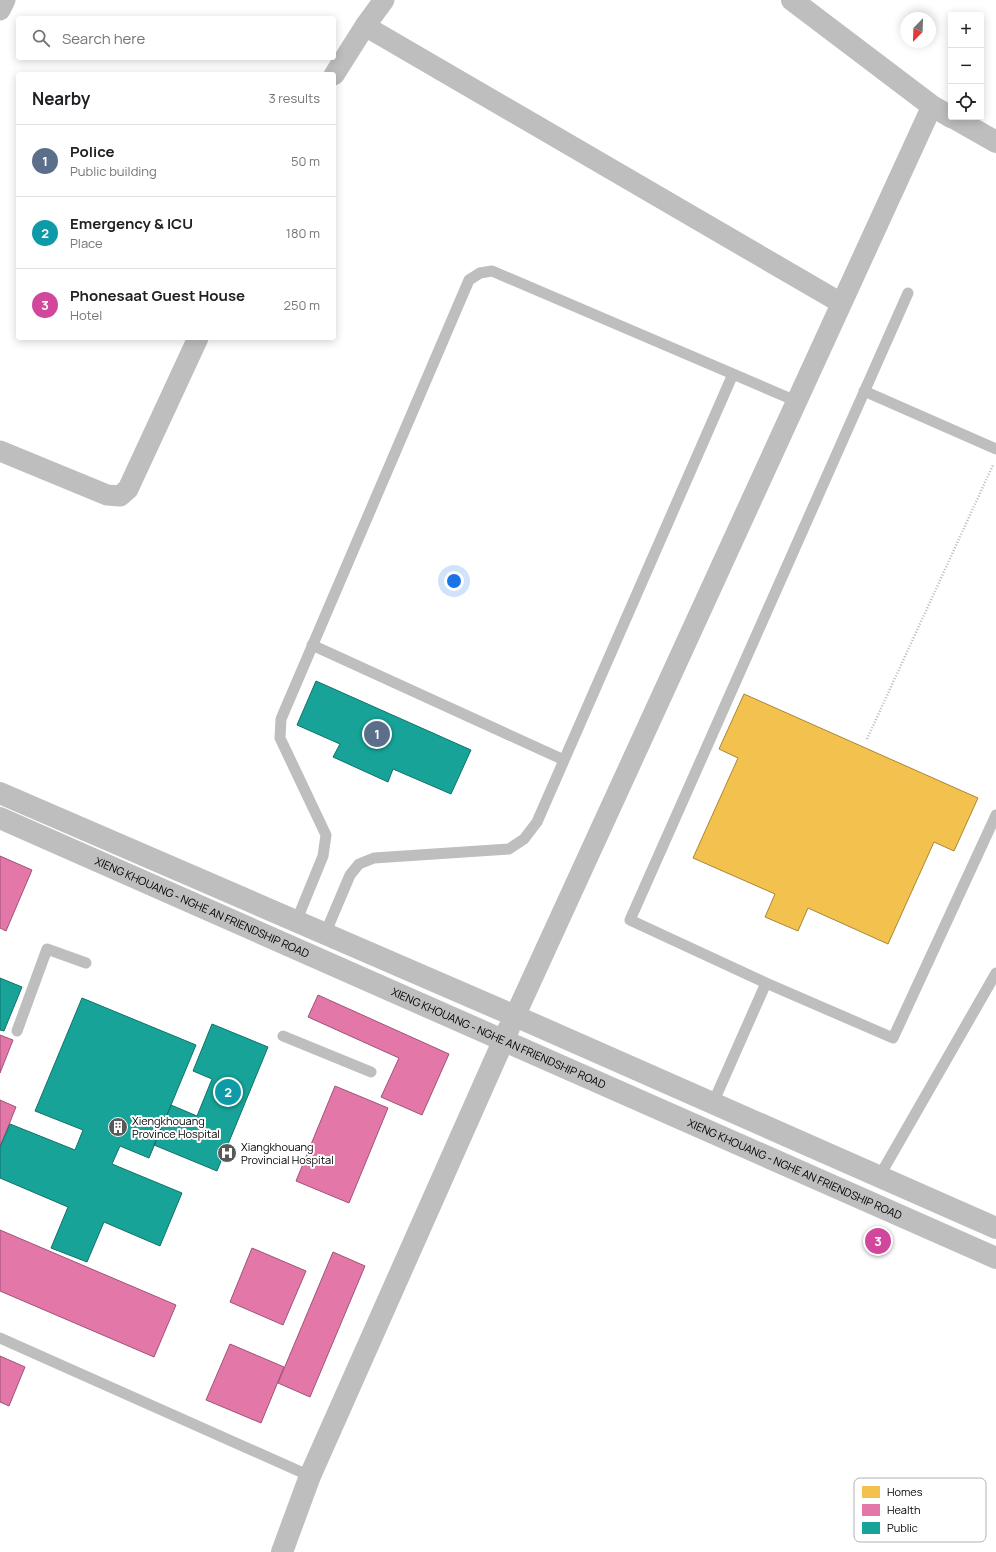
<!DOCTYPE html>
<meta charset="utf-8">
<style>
:root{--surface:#fff;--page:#f6f6f6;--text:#202124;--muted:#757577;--line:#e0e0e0;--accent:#595959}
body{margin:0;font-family:Manrope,sans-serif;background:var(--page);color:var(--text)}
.controls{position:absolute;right:12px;top:12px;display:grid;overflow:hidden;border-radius:4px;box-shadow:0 2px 10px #0003}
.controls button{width:36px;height:36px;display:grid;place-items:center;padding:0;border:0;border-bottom:1px solid var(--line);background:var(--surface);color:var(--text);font:20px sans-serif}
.compass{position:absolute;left:900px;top:12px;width:36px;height:36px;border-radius:50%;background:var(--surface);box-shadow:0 2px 10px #0003;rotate:203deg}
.you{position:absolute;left:454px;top:581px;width:14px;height:14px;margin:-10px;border:3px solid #fff;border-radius:50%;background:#1a73e8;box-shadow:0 0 0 6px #1a73e833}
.badge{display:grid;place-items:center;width:26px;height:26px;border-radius:50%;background:var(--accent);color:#fff;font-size:13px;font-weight:700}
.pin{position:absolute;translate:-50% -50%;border:2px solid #fff;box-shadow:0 1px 4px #0006}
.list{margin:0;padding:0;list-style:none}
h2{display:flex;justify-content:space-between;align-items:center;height:52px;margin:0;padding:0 16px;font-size:17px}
h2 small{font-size:13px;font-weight:400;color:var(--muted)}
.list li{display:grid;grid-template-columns:26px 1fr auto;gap:12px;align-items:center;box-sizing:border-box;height:72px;padding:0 16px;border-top:1px solid var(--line)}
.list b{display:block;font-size:15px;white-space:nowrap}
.list p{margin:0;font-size:13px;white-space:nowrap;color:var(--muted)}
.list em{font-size:13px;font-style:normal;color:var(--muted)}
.icon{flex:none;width:22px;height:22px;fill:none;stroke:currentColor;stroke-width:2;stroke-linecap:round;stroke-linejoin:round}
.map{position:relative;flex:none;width:996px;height:1552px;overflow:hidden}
.search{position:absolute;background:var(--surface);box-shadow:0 2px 10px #0003;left:16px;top:16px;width:320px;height:44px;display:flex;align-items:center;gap:10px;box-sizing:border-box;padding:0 14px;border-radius:4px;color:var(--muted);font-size:15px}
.panel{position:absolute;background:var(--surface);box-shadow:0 2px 10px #0003;left:16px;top:72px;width:320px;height:268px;border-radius:4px}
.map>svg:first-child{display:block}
.homes{fill:#f2c14e;stroke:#a98737}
.health{fill:#e377a8;stroke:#9f5376}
.public{fill:#17a398;stroke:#10726a}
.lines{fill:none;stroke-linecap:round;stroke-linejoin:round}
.path{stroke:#b9b9b9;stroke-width:2.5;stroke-dasharray:1 2;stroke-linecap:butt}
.service{stroke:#bebebe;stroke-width:11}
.minor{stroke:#bebebe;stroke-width:21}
.tertiary{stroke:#bebebe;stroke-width:22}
.labels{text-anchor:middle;stroke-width:4;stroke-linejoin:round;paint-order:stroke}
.street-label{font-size:11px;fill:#000;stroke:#fff}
.poi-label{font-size:11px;fill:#000;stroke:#fff;text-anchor:start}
.key{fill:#fff;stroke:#b2b2b2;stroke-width:1}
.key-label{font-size:11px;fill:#000}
</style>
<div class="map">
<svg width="996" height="1552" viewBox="0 0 996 1552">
<rect width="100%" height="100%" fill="#fff"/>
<path class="homes" d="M744,694L978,798L954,851L934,842L888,944L808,908L798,931L765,917L775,894L693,858L738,758L719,749Z"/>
<path class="health" d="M0,856L32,870L6,931L0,928Z
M318,995L449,1054L422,1115L381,1097L399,1058L308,1017Z
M0,1035L13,1040L0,1073Z
M335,1086L388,1108L349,1203L296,1181Z
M0,1100L16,1107L0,1147Z
M0,1230L176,1305L154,1357L0,1291Z
M252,1248L306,1271L283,1325L230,1302Z
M333,1252L365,1266L310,1397L278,1383Z
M230,1344L284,1367L261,1423L206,1400Z
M0,1356L25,1367L9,1406L0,1402Z"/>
<path class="public" d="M316,681L471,750L451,794L393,769L388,782L333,757L340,744L297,725Z
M0,978L22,987L4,1031L0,1030Z
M82,998L196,1045L149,1158L120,1146L112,1164L182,1193L160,1246L104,1222L87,1262L51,1248L68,1207L0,1178V1147L10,1124L75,1150L83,1130L35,1111Z
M212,1024L268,1047L217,1171L154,1145L171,1105L197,1116L212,1079L193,1071Z"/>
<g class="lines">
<path class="path" d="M867,739L993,465"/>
<path class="service" d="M864,391L996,449
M312,645L564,760
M296,922L323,856L326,835L280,738L281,719L469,280L480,273L492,271L796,401
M325,934L350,875L359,864L374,858L509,849L524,839L537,822L733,374
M766,983L630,920L908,293
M17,1031L47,949L86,963
M283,1036L371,1072
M713,1103L766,983L893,1038L996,815
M879,1177L996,973
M0,1338L310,1476"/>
<path class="minor" d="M0,10L5,0
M365,26L841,303
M334,75L365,26L384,0
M0,451L107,495L120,496L128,489L198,338
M515,1016L932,106"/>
<g class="tertiary">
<path d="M792,0L932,106L951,117"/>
<path d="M952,117L996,142"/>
<path d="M0,793L515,1016L996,1228"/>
<path id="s1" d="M0,818L996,1258"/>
<path d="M282,1552L310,1476L509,1028"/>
</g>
</g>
<defs>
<g id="building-disc" transform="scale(1)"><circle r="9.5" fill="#595959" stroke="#fff"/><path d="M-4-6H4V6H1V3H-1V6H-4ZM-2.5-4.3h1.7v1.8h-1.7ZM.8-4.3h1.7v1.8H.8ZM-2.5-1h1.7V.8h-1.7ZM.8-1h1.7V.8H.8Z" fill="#fff"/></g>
<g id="hospital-disc" transform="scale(1)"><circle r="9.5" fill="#595959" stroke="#fff"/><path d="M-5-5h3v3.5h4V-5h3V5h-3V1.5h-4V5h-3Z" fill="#fff"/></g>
</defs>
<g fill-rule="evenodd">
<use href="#building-disc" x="118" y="1127"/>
<use href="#hospital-disc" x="227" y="1153"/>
</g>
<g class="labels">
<g class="street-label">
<text dy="4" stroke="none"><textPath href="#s1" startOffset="221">XIENG KHOUANG - NGHE AN FRIENDSHIP ROAD</textPath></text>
<text dy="4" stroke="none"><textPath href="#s1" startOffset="545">XIENG KHOUANG - NGHE AN FRIENDSHIP ROAD</textPath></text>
<text dy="4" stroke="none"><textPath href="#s1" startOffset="869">XIENG KHOUANG - NGHE AN FRIENDSHIP ROAD</textPath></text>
</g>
<g class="poi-label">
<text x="132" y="1125">Xiengkhouang<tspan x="132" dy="13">Province Hospital</tspan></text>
<text x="241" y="1151">Xiangkhouang<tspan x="241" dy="13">Provincial Hospital</tspan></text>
</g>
</g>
<rect x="854" y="1478" width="132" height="64" rx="6" class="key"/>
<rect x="862" y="1486" width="18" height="12" fill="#f2c14e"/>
<rect x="862" y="1504" width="18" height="12" fill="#e377a8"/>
<rect x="862" y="1522" width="18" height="12" fill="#17a398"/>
<g class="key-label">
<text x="887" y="1496">Homes</text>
<text x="887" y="1514">Health</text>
<text x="887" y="1532">Public</text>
</g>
</svg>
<div class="controls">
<button>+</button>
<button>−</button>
<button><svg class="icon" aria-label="locate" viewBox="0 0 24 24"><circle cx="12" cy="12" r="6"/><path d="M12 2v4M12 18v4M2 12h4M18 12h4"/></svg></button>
</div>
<svg class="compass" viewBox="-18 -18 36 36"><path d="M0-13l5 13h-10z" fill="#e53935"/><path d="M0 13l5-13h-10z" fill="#757577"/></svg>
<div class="you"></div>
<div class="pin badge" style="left:377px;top:734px;background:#5c6f8a">1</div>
<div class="pin badge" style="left:228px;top:1092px;background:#0f9aa8">2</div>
<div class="pin badge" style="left:878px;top:1241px;background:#d1479c">3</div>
<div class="search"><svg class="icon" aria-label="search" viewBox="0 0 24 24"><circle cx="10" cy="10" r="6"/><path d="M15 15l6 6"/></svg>Search here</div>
<section class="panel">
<h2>Nearby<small>3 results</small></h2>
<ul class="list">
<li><span class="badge" style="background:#5c6f8a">1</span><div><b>Police</b><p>Public building</p></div><em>50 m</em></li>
<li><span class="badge" style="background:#0f9aa8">2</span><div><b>Emergency &amp; ICU</b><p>Place</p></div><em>180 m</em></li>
<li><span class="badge" style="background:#d1479c">3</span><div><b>Phonesaat Guest House</b><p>Hotel</p></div><em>250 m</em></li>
</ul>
</section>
</div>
